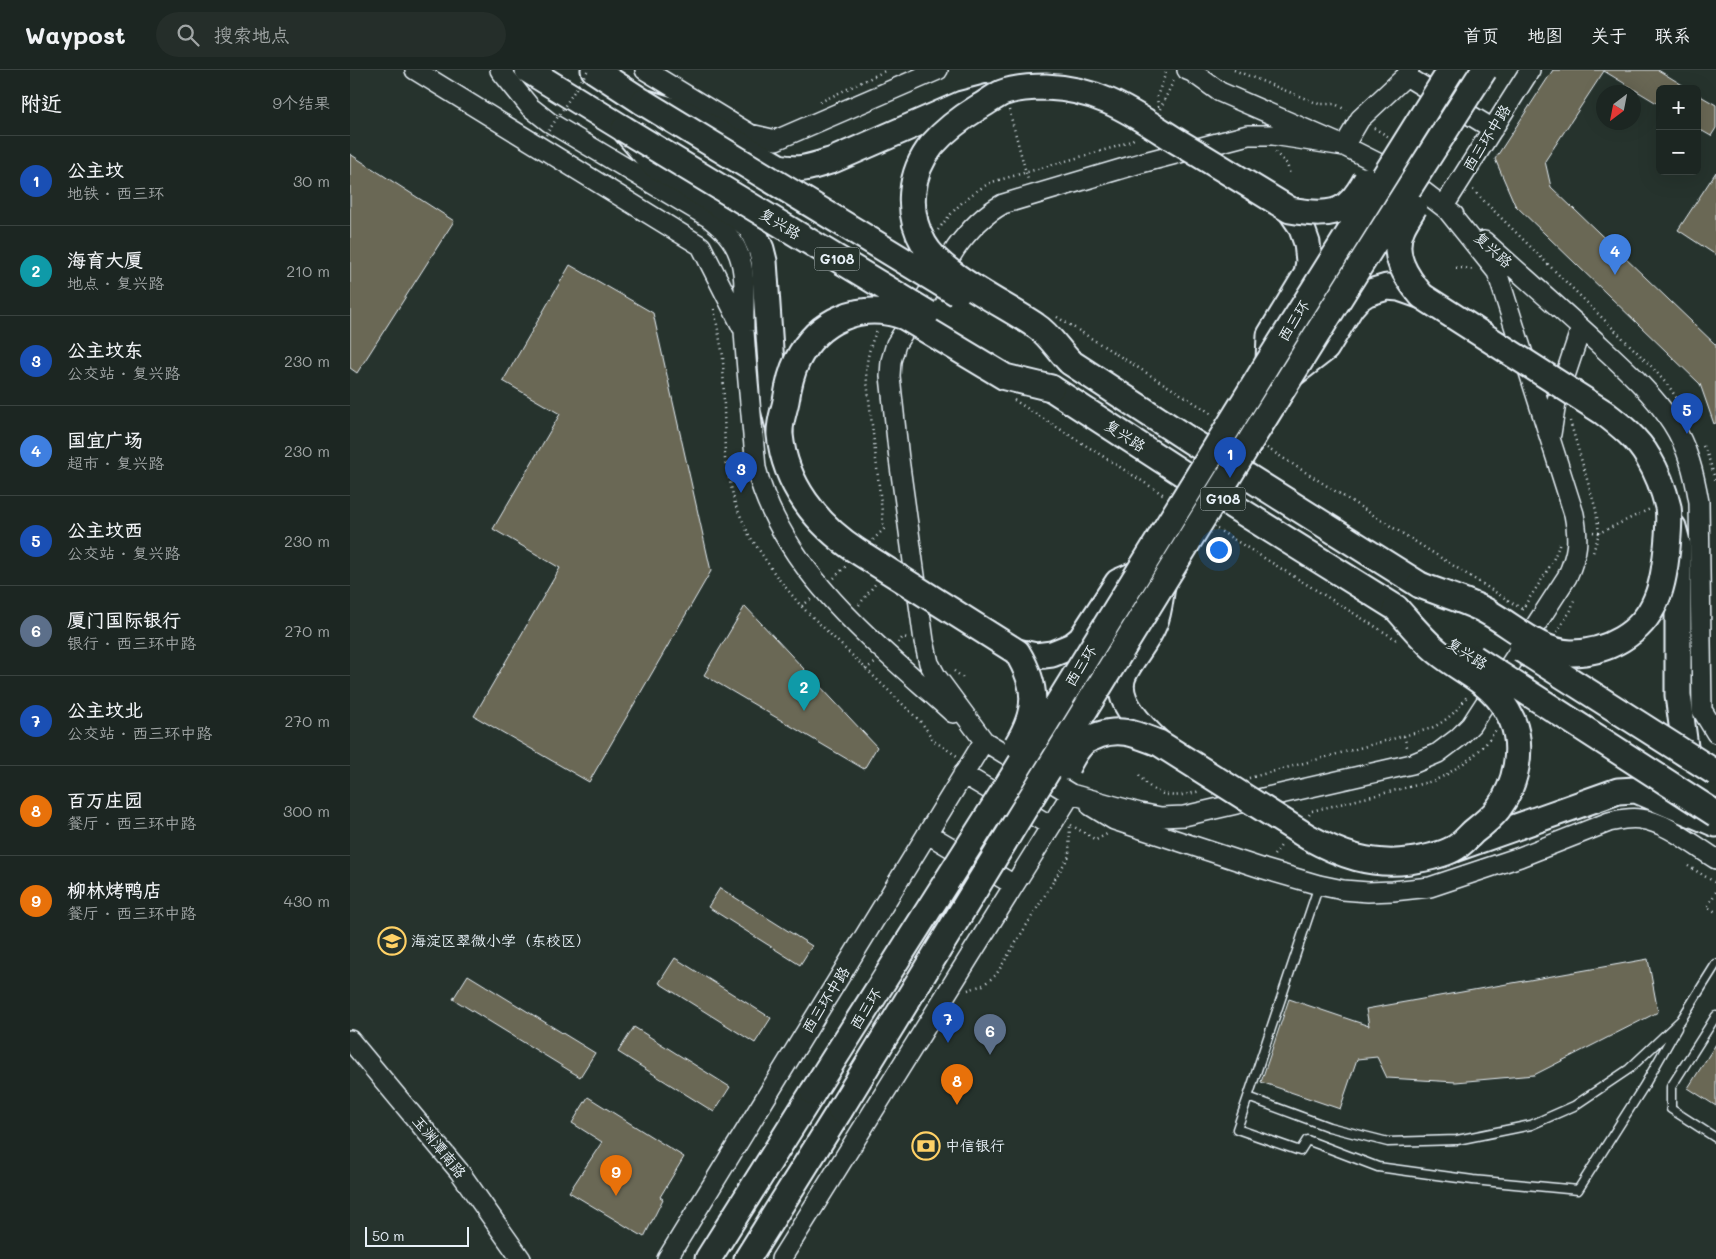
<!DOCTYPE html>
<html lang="zh">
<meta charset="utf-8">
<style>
:root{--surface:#1c2622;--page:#252e2a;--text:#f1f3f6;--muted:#a0a5a5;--line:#3a4340;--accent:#ffd166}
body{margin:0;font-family:Mali,"LXGW WenKai TC",sans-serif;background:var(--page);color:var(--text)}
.controls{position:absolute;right:15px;top:15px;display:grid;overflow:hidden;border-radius:8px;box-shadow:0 5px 20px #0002}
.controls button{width:45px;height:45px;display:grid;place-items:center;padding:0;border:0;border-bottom:1px solid var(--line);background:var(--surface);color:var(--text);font:25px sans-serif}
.compass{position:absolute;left:1246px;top:15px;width:45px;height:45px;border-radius:50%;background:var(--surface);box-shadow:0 5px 20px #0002;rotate:212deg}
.scale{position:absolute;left:15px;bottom:12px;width:104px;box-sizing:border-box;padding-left:5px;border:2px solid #e8f1f8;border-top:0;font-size:14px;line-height:18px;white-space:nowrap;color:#e8f1f8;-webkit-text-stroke:4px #26332d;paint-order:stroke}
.you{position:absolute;left:868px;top:479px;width:18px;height:18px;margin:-12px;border:4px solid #fff;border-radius:50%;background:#1a73e8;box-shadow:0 0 0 8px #1a73e833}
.badge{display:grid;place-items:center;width:32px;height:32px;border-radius:50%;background:var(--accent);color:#fff;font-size:16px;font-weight:700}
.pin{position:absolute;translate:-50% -41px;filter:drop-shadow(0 1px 2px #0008)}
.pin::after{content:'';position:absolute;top:26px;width:18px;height:15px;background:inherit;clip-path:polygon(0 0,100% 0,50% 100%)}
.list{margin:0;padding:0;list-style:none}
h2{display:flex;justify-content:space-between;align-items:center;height:65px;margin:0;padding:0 20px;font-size:21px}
h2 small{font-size:16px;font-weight:400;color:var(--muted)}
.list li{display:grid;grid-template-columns:32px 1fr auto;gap:15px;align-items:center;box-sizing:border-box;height:90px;padding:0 20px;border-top:1px solid var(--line)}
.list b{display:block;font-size:19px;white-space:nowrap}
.list p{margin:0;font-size:16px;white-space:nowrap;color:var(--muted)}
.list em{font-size:16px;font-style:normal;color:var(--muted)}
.icon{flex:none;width:28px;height:28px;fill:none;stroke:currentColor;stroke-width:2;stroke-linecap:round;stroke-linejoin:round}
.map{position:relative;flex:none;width:1366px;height:1189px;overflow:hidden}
header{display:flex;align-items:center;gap:30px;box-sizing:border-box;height:70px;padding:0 25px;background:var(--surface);border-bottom:1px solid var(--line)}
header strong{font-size:24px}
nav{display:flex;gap:28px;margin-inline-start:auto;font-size:18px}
.search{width:350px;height:45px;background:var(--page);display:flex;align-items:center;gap:12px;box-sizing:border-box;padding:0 18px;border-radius:28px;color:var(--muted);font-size:19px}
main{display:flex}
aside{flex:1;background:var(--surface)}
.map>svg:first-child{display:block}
.building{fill:#6b6754;stroke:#e8f1f8}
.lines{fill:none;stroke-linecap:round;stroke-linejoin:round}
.service-casing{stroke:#e8f1f8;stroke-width:11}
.tertiary-casing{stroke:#e8f1f8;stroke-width:22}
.trunk-casing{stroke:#e8f1f8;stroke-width:29}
.path{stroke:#e8f1f8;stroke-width:2.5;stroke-dasharray:1 4;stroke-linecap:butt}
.service{stroke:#26332d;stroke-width:8}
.tertiary{stroke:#26332d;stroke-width:19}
.trunk{stroke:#26332d;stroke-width:25}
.trunk-bridge-casing{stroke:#e8f1f8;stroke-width:29;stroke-linecap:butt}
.path-bridge{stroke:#e8f1f8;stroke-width:2.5;stroke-dasharray:1 4;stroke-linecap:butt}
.trunk-bridge{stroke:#26332d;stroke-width:25}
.labels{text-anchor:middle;stroke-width:4.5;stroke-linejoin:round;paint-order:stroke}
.shield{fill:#26332d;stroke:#aeb8bb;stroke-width:1}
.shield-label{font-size:14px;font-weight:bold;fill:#e8f1f8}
.street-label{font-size:15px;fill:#e8f1f8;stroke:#26332d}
.poi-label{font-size:15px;fill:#e8f1f8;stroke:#26332d;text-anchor:start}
</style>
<header>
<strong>Waypost</strong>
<div class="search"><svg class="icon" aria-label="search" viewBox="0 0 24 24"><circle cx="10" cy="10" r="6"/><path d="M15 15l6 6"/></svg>搜索地点</div>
<nav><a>首页</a><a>地图</a><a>关于</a><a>联系</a></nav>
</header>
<main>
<aside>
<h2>附近<small>9个结果</small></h2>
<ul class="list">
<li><span class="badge" style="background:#1a4fb4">1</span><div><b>公主坟</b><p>地铁 · 西三环</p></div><em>30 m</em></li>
<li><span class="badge" style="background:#0f9aa8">2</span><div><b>海育大厦</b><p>地点 · 复兴路</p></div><em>210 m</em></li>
<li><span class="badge" style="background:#1a4fb4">3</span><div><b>公主坟东</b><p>公交站 · 复兴路</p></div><em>230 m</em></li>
<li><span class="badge" style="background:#3f7fe0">4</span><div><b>国宜广场</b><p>超市 · 复兴路</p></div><em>230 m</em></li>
<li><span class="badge" style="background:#1a4fb4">5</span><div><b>公主坟西</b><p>公交站 · 复兴路</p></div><em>230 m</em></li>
<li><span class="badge" style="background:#5c6f8a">6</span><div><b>厦门国际银行</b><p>银行 · 西三环中路</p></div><em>270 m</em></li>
<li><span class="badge" style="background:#1a4fb4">7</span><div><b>公主坟北</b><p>公交站 · 西三环中路</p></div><em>270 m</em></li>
<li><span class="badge" style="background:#e8710a">8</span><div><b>百万庄园</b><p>餐厅 · 西三环中路</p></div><em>300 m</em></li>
<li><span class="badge" style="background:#e8710a">9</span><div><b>柳林烤鸭店</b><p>餐厅 · 西三环中路</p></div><em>430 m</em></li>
</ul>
</aside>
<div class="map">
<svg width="1366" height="1189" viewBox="0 0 1366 1189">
<rect width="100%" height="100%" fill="#26332d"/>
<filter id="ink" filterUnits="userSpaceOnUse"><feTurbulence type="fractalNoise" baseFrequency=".02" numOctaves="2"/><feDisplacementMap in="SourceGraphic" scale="10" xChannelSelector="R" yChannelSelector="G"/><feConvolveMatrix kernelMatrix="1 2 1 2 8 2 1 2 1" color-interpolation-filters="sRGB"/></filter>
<g filter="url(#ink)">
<path class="building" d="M1203,0H1308L1339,19H1310V35L1254,1L1195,91L1201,117L1366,275V353L1364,354L1350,314L1165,135L1145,89Z
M1347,24L1366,35V58L1361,66L1347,58Z
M0,84L104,151L7,303L0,298Z
M1366,102V185L1328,160Z
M220,195L303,243L361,501L239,712L124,646L210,498L143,459L210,344L153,311Z
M395,536L527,677L514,699L354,605Z
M370,818L462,876L450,895L358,837Z
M325,888L421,948L405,973L309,913Z
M1298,889L1308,942L1184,1005L1106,1012L1037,1008L1027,987L1007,989L990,1039L911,1012L939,929L1019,956L1016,939Z
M118,905L245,983L230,1007L103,929Z
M284,957L380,1017L364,1042L268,982Z
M1366,974V1036L1338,1018Z
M238,1027L334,1087L310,1127L313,1129L294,1167L219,1122L252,1072L222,1053Z"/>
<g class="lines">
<g class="service-casing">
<path id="service" d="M1052,105L1071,75
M969,815L898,1027L979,1057L1038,1072L1107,1070L1181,1055L1224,1036L1279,999L1331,950L1366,894
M1366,946L1321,1017V1039L1366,1068
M898,1027L887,1059L950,1081L957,1070L1028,1097L1123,1110L1228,1120L1294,1016L1327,958"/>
</g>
<g class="tertiary-casing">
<path id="tertiary" d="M65,0L351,176L392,257
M150,0L180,37L199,52L358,147C371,157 383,168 389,185C397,207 393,237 394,261C397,307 402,352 406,398C433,503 527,574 603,643
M295,0L400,64L426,70L588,0
M837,0L842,2L870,22L994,76L1052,105L1104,145
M1056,6L1143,59
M994,76L923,65H898L791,93L653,134C633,145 619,160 606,178L546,274L541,291L540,306L549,389L574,571L579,593L586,606L634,671L721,724L790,743L811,747L834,746L1062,694L1088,683L1108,668L1121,655L1217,507C1228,483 1229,470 1224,444L1147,202L1094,136
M994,76L1010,49L1056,6L1059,0
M1094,136L1180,0
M1134,171C1174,207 1214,242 1253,278C1278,301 1303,324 1322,353C1338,378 1344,403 1349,432L1352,640L1366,663
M1201,364L1206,333L1231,258
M613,704L701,756
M741,736L764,750L914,799L969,815L993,820L1018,822L1043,821L1080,817L1170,787L1259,752C1269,750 1279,747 1290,749C1317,752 1343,775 1366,789
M578,764L664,815
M0,970L109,1101L171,1189
M317,1189L634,671
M431,1189L721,724"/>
</g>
<g class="trunk-casing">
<path id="trunk" d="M178,0L274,59L304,94L388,146L401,157L411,179L414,191L424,338L430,362
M244,0L293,32L338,45L429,97C449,102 464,96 483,90L612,34L639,27
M919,291L920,265L957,204L959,191L957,173L951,156L940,140
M720,292L841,371L1070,515
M945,302L976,278L1001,237L1008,229L1017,223L1037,217L1049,218L1072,226
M701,318L883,436L1046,538
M1323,457L1328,476V625L1336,684
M667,582L686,586L702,584L722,576L731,569L768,512L789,503
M809,673C794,659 762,628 774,604C782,587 797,572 804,554C809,543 810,528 812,516
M1104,779L1268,721L1286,720L1366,754
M358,1189L463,1022
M397,1189L490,1040"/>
</g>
<path class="path" d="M884,0L969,34H985L996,40
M470,32L537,0
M808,37L807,26L817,0
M810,39L825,8
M659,40L678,110
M1024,58L1039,67
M925,82L937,94L940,105
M1123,120L1302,297L1320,318L1327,329
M588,160C604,139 618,124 642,112L765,77L781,71L786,67
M1106,198H1115L1124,200
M364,239L373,286L375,390L385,434L399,465L427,507L451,536L572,653L584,671L607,686
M707,247L864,345
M664,330L814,425
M1220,351L1246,440L1249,463L1242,486
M1353,376L1358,386L1366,412
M917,378L1172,539
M867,459L1047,570
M1243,462L1249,463L1300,439
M523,470L534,459L516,303C517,287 520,275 527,260
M484,508L496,496
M509,535L526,513
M452,536L461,529
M1172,540C1185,518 1204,496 1210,471
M1207,562L1221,540L1225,527
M548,573L553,567L557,568
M515,599L525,593
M604,601L616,610
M1054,666L1058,680
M789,705C806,728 823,729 850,721
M899,708L1079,659C1096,652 1108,640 1118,625
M959,745L962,741L1083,711L1096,705L1121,688L1135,675L1146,660
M721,755L746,770L757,764
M924,785L933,773
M1338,796L1366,813
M1366,822L1357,837L1366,842
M618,920L633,915L646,905L719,786L720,756"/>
<use href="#service" class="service"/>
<use href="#tertiary" class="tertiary"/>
<use href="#trunk" class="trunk"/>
<g class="trunk-bridge-casing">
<path id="trunk-bridge" d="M293,32L607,223
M274,59L577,243
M1064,137C1060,144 1055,151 1052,158C1040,184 1056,207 1072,226L1253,342C1270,355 1288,369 1298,387C1307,402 1314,420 1318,437C1320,449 1318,466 1317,478C1315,496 1313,514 1306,530C1292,564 1256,583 1221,583C1187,582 1160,552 1130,538C1111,529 1090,523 1070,515
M720,292C709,281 699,264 686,256C656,235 591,205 574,174C556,143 559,103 582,75C596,59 611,48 629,37C636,33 644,27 652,23C665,18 682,17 696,17C752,19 785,45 830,73C867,95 904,118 940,140C958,143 982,147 997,135C1006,128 1011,118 1016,110
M1171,579L1366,703
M1124,588L1366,744
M667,675C688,640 688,617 667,582L507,481C467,455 435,414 430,365C429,354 434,341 436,331C438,318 441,303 447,291C468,249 512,231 555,247L655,307L701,318
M717,697C721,689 726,680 732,674C736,669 743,668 749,665C772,657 787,665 809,673L958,767C991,785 1021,796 1059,791C1072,789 1092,785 1103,779C1110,776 1117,768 1123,762C1132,755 1141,748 1148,739C1166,715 1174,678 1162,650C1145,612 1116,605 1088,582C1072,569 1059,552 1046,538
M463,1022L652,724L919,291L1101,0
M490,1040C703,693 914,343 1134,0"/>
</g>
<path class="path-bridge" d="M196,65L238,0"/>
<use href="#trunk-bridge" class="trunk-bridge"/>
</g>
</g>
<defs>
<g id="school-ring" transform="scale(1.4375)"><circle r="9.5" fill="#26332d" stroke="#ffd166" stroke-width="1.5"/><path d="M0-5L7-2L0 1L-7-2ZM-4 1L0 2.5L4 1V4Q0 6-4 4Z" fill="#ffd166"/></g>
<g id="bank-ring" transform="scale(1.4375)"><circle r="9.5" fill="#26332d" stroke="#ffd166" stroke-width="1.5"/><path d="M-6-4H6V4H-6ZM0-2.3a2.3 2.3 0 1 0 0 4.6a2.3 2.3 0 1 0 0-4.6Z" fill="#ffd166"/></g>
</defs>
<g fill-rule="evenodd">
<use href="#school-ring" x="42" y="871"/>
<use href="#bank-ring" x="576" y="1076"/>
</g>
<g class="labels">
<g class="shield">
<rect x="464.5" y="177.5" width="45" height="23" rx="4"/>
<rect x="850.5" y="417.5" width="45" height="23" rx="4"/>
</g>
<g class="shield-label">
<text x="487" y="194">G108</text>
<text x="873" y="434">G108</text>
</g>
<g class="street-label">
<text transform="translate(1137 68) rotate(-58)" y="5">西三环中路</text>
<text transform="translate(430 154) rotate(31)" y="5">复兴路</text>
<text transform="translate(1143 180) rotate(42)" y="5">复兴路</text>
<text transform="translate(944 251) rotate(-58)" y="5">西三环</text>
<text transform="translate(775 366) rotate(33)" y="5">复兴路</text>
<text transform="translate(1117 584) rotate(33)" y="5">复兴路</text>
<text transform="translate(731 596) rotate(-58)" y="5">西三环</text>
<text transform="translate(476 930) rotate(-58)" y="5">西三环中路</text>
<text transform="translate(516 939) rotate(-58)" y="5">西三环</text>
<text transform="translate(89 1077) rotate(51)" y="5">玉渊潭南路</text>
</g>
<g class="poi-label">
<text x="61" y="876">海淀区翠微小学（东校区）</text>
<text x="595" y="1081">中信银行</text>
</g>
</g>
</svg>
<div class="controls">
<button>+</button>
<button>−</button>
</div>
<svg class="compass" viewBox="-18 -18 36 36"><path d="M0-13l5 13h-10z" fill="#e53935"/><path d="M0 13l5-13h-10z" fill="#a0a5a5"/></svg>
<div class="scale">50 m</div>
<div class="you"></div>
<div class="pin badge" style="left:880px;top:408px;background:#1a4fb4">1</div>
<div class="pin badge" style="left:454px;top:641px;background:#0f9aa8">2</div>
<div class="pin badge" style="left:391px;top:423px;background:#1a4fb4">3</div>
<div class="pin badge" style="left:1265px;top:205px;background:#3f7fe0">4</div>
<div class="pin badge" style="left:1337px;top:364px;background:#1a4fb4">5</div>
<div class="pin badge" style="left:640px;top:985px;background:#5c6f8a">6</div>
<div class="pin badge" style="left:598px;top:973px;background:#1a4fb4">7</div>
<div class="pin badge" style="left:607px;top:1035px;background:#e8710a">8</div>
<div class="pin badge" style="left:266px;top:1126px;background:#e8710a">9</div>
</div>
</main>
